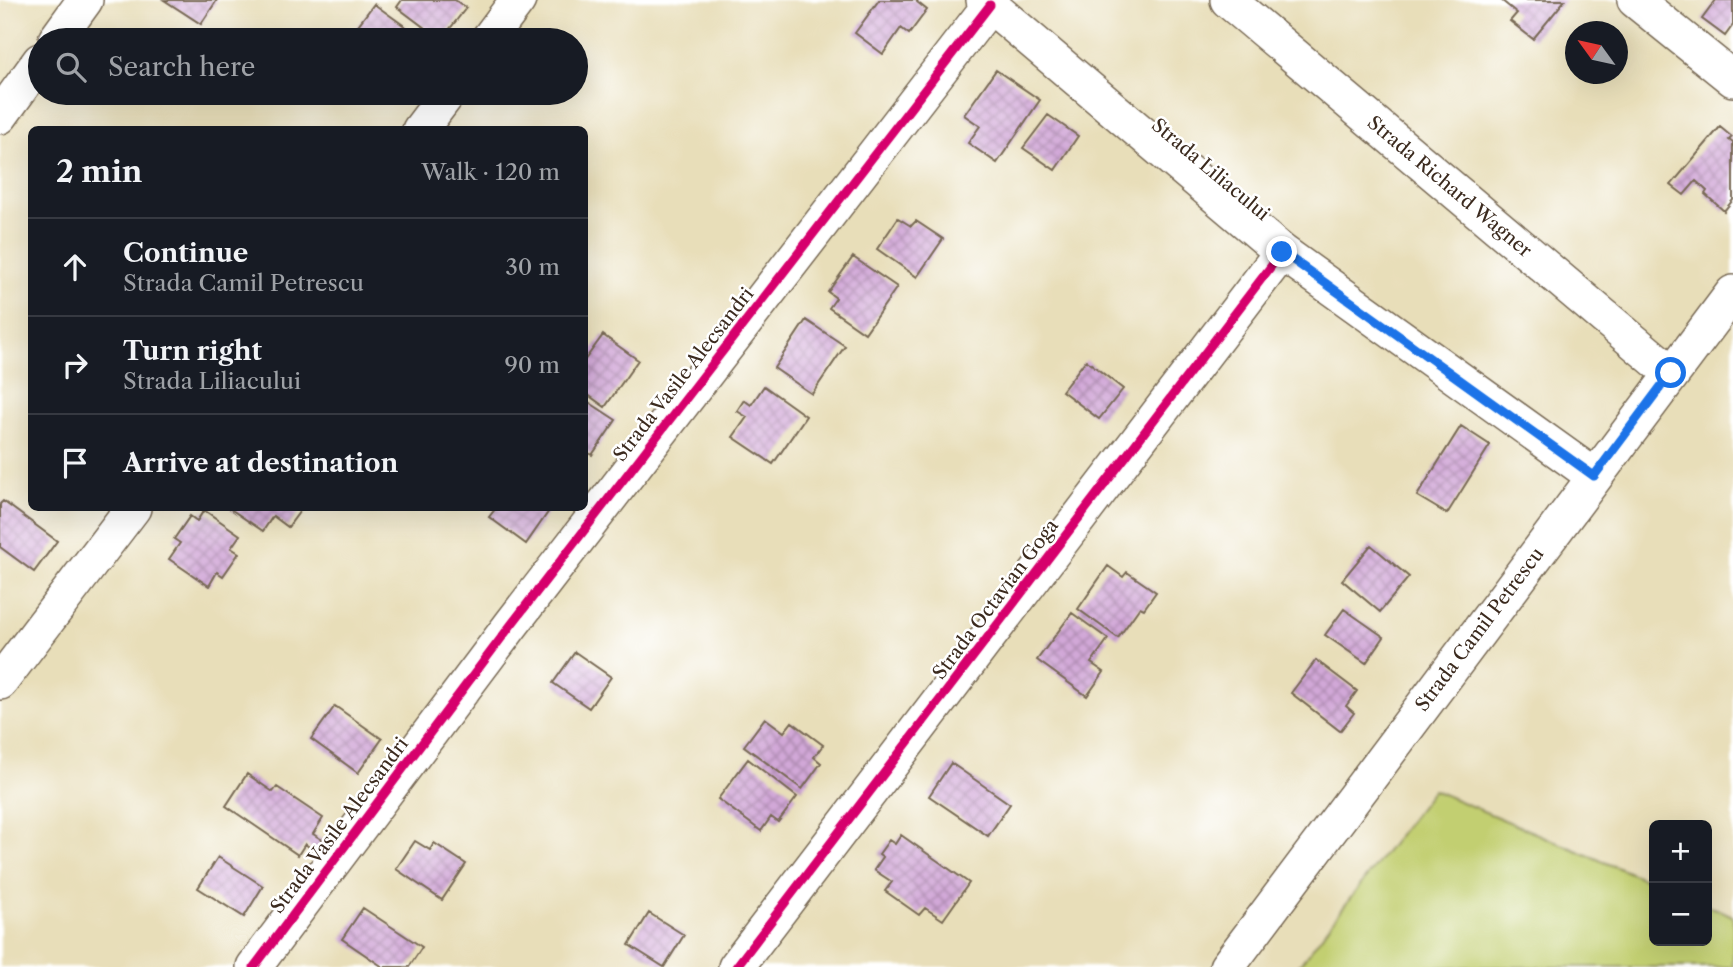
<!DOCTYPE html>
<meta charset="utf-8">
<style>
:root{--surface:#171b24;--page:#242831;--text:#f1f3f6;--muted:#9ea1a6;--line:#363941}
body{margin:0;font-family:"Libre Caslon Text",serif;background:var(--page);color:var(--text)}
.controls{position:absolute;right:21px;bottom:21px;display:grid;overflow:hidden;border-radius:10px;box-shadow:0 7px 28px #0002}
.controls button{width:63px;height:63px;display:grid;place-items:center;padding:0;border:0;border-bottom:2px solid var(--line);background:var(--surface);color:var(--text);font:35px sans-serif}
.compass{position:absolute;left:1565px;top:21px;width:63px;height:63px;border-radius:50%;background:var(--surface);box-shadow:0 7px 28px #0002;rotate:303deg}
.stop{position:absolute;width:21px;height:21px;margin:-16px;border:5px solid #1a73e8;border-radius:50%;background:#fff}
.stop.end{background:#1a73e8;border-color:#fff;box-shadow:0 2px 7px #0008}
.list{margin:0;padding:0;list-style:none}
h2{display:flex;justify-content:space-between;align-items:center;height:91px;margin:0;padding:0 28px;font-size:30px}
h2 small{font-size:23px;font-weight:400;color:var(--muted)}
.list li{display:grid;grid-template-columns:46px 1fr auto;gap:21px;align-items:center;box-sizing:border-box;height:98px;padding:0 28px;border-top:2px solid var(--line)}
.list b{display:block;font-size:26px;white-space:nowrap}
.list p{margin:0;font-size:23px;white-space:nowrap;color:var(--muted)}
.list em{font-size:23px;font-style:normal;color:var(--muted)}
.icon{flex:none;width:38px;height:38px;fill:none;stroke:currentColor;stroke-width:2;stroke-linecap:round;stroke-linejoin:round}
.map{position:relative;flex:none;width:1733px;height:967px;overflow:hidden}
.search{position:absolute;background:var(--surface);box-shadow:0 7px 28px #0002;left:28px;top:28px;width:560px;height:77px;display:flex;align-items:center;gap:18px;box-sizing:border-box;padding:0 24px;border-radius:38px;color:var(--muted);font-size:26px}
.panel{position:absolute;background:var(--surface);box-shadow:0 7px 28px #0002;left:28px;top:126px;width:560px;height:385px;border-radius:10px}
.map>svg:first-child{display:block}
.grass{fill:#c2cf71;stroke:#7e7c48;stroke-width:2}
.building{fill:url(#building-cross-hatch)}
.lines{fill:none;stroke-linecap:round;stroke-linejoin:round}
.minor-casing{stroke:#786954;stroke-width:38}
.minor{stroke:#fff;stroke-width:35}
.cycleway-casing{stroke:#fff;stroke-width:13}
.cycleway{stroke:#d6006c;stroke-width:9}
.route{stroke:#1a73e8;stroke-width:9}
.labels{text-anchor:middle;stroke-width:5;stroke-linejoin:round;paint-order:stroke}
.street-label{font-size:19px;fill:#3b2a1e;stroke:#fff}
</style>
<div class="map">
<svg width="1733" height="967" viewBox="0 0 1733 967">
<defs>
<pattern id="building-cross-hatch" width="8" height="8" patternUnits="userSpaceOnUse" patternTransform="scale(1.75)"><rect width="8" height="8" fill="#d2a8d8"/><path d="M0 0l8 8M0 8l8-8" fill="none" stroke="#ac89af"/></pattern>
</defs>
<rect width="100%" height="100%" fill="#fff"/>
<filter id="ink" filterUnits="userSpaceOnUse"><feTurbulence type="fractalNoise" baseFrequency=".0143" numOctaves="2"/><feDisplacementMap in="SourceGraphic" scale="14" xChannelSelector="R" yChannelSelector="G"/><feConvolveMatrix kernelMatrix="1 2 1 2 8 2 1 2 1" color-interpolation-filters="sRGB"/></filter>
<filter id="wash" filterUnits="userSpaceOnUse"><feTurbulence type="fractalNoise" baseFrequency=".00686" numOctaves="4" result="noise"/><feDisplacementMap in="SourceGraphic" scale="28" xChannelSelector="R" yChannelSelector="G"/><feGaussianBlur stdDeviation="1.57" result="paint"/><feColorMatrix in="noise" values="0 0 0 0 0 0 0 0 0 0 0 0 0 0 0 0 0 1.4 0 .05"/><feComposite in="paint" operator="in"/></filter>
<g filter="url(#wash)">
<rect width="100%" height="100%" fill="#e8deb9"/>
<path class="grass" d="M1433,790L1654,883V941H1707V905L1733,916V967H1298Z"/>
<g id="blocks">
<path class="building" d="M164,0H217L201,24Z
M402,0H455L466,8L441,40L397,7Z
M879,0H918L917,2L927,10L909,34L901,28L883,54L855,33Z
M1501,0H1565L1533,39L1510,21L1517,13Z
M1716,0H1733V25L1725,36L1702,19Z
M374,4L424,40H347Z
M996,70L1040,100L997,163L968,143L980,126L964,115Z
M1048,115L1078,136L1055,170L1023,148Z
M1720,127L1732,137L1729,140L1733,143V200L1724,211L1705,194L1707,191L1696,181L1684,195L1671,185Z
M898,218L911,226L916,221L943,239L917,277L877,249Z
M853,257L897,287L865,333L829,308L836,298L828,292Z
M806,320L845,346L812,394L774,368Z
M603,335L638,360L605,407L584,392V361Z
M1086,360L1123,389L1099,419L1062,391Z
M764,386L806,416L773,464L733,437L747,417L737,411L744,400L751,405Z
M584,399L616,420L592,455L584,451Z
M1461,426L1490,445L1447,514L1417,496Z
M3,501L57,541L34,572L0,547V504Z
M229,508H302L288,527L273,516L263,531Z
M496,508H551L526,544L489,517Z
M204,510L240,535L231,548L239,553L223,576L217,572L209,586L169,559L180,543L174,539L190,516L197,521Z
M1371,545L1409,577L1380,612L1342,580Z
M1108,566L1123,577L1127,572L1156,592L1144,609L1140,607L1118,638L1078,609Z
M1344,609L1384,637L1366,663L1325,635Z
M1072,613L1108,639L1091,663L1104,672L1087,696L1037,660Z
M575,652L611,677L589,708L553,683Z
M1316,660L1357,691L1346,706L1354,713L1340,731L1291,693Z
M335,706L382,739L358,773L311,739Z
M765,718L784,732L792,722L823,745L814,757L821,763L802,789L744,746Z
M748,759L797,797L778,822L771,817L761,831L718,799Z
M951,763L1010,804L988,836L929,796Z
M247,774L273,792L277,787L323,818L313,834L324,841L316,852L305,844L298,855L226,806Z
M901,835L969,883L943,920L925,908L919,915L885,891L892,882L874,870L883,857L879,854L889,840L895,844Z
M415,841L430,850L434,843L466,864L442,900L396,869Z
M218,857L263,886L244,917L198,888Z
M363,908L422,947L409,967H383L342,939Z
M649,913L684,935L664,967L629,945Z"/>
</g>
</g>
<g filter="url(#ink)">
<use href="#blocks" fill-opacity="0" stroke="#786954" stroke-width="2"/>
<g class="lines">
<g class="minor-casing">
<path id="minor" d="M984,0L1282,252L1594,476
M1228,0L1671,373
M1635,0L1733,79
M56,40L85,0
M488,40L518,0
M0,116L40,61
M420,130L448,93
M0,682L133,508
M254,967L511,625L990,5
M736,967L1282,252
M1227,967L1733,293"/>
</g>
<use href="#minor" class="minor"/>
<g class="cycleway-casing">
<path id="cycleway" d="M254,967L511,625L990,5
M736,967L1282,252"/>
</g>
<use href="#cycleway" class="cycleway"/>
</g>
</g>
<g class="lines" filter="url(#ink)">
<path class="route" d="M1282,252L1594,476L1671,373"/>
</g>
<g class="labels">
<g class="street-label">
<text transform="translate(1211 169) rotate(40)" y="7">Strada Liliacului</text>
<text transform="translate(1450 186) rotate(40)" y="7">Strada Richard Wagner</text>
<text transform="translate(683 374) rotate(-52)" y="7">Strada Vasile Alecsandri</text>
<text transform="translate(995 599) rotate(-53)" y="7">Strada Octavian Goga</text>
<text transform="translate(1479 629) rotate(-53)" y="7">Strada Camil Petrescu</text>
<text transform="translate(339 825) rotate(-53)" y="7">Strada Vasile Alecsandri</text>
</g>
</g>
</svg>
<div class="controls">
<button>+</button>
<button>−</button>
</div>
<svg class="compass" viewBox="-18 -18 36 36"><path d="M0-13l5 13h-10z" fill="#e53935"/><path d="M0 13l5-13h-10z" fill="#9ea1a6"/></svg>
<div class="stop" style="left:1671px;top:373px"></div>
<div class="stop end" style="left:1282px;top:252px"></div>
<div class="search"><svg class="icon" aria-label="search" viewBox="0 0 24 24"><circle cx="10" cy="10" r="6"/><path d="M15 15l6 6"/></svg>Search here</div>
<section class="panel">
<h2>2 min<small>Walk · 120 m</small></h2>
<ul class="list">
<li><svg class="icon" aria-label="ahead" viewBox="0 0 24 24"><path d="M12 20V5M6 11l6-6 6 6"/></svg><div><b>Continue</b><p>Strada Camil Petrescu</p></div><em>30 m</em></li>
<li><svg class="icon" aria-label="right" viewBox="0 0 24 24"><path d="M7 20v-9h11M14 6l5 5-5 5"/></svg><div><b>Turn right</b><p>Strada Liliacului</p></div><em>90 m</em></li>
<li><svg class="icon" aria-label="arrive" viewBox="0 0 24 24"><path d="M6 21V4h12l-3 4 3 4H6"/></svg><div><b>Arrive at destination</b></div></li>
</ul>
</section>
</div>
